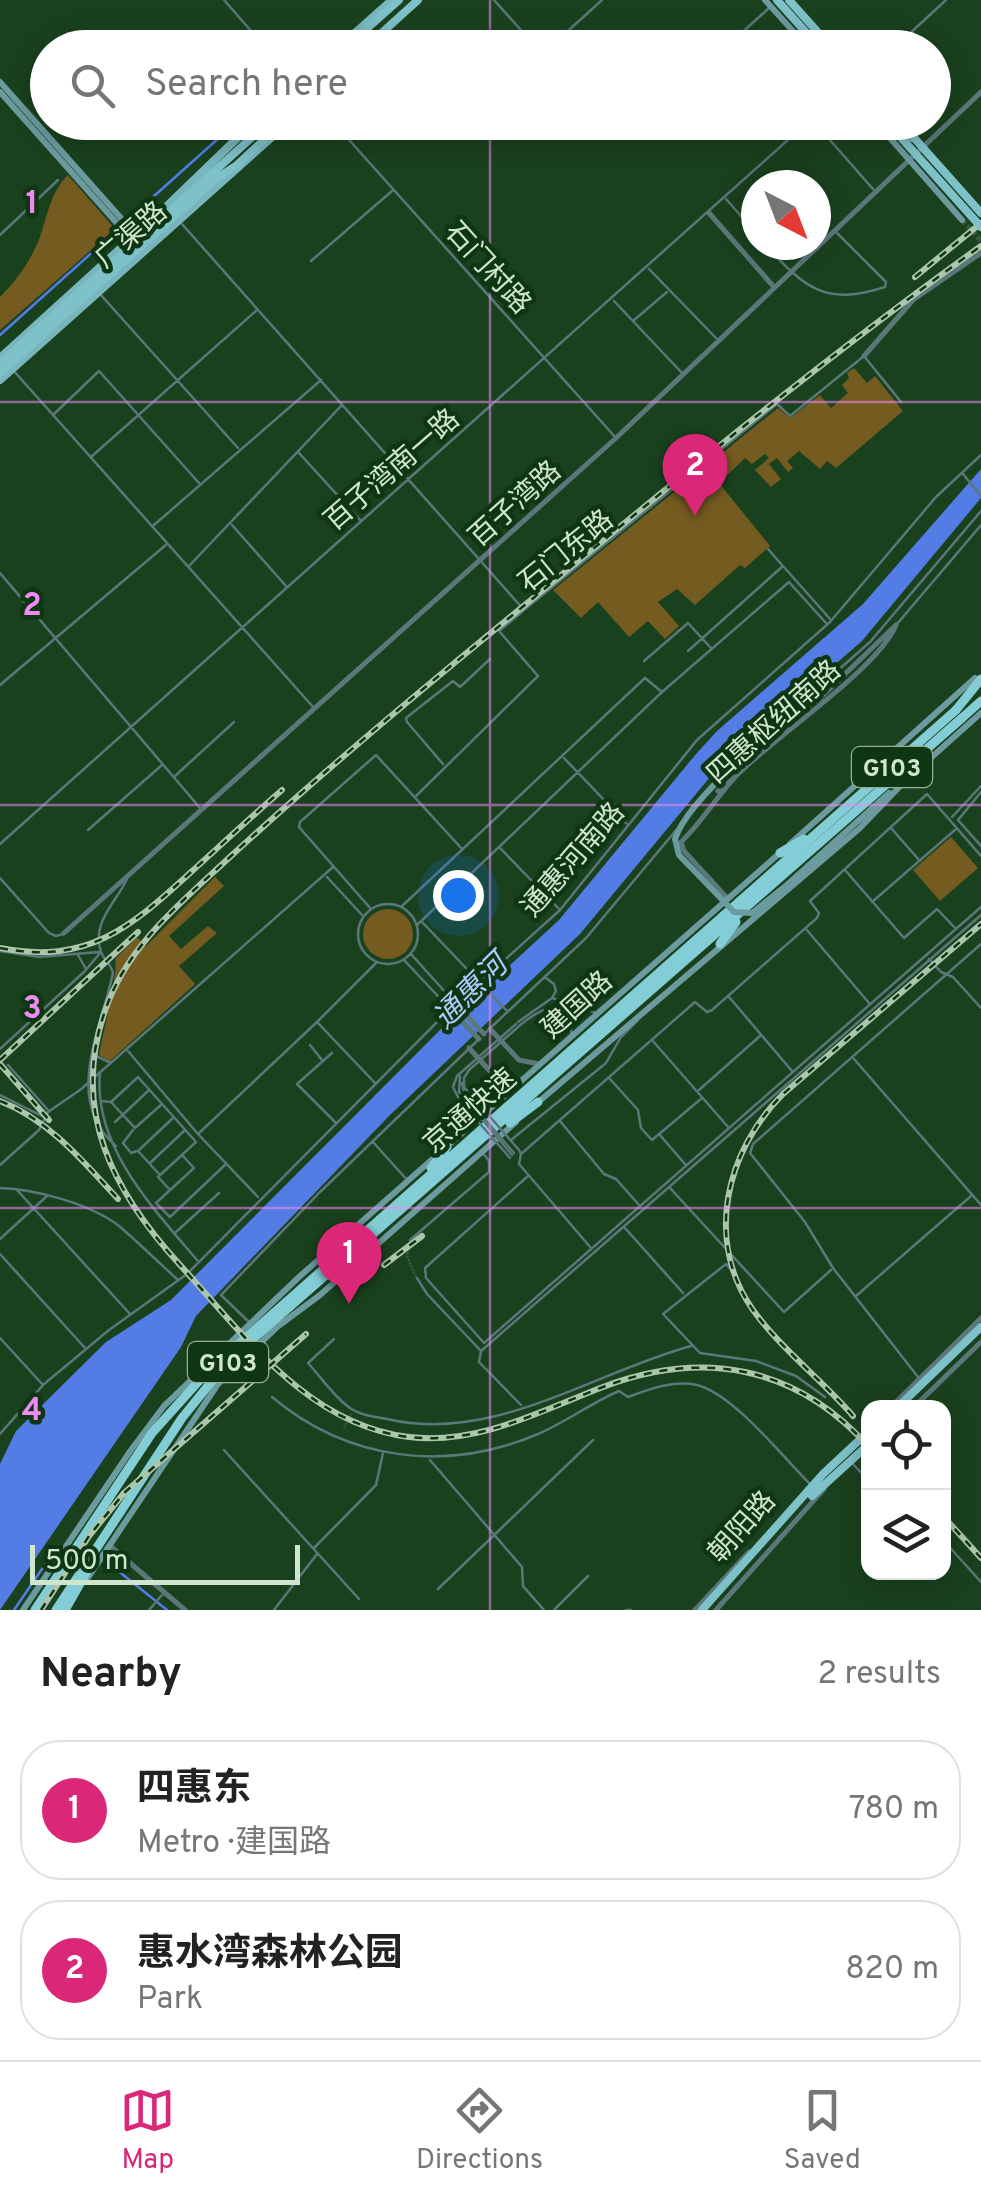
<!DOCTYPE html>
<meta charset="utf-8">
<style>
:root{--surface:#fff;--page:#f2f2f2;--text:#222;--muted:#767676;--line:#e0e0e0;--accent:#db2777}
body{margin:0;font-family:Overpass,"Noto Sans SC",sans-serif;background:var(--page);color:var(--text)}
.controls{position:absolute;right:30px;bottom:30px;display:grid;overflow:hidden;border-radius:20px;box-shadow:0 5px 25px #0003}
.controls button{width:90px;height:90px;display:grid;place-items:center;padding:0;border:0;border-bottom:2px solid var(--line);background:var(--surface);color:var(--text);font:50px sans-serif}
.compass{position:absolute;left:741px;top:170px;width:90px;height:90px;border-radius:50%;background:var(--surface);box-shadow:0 5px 25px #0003;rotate:138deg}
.scale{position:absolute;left:30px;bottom:25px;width:270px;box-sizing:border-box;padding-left:10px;border:5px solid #cfe5cf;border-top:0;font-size:28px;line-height:35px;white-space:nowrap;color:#cfe5cf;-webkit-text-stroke:8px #0f3613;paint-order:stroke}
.you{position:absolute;left:458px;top:895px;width:35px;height:35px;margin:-25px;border:8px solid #fff;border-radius:50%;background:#1a73e8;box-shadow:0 0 0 15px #1a73e833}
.badge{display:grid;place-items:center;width:65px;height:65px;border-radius:50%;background:var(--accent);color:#fff;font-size:32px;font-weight:700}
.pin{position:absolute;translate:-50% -82px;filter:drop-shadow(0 2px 5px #0008)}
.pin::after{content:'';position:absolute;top:52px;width:35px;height:30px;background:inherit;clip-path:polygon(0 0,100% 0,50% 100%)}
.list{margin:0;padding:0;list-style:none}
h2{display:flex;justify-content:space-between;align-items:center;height:130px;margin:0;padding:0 40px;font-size:42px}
h2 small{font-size:32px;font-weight:400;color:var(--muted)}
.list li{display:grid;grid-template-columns:65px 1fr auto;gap:30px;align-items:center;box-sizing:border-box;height:140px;margin:0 20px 20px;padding:0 20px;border:2px solid var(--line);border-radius:40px}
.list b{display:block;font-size:38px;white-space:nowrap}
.list p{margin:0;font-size:32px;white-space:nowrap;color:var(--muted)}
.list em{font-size:32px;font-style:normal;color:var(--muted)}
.icon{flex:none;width:55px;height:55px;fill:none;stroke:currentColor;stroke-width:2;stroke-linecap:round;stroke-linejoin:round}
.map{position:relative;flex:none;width:981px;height:1610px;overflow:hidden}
.search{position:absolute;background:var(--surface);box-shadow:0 5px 25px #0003;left:30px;right:30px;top:30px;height:110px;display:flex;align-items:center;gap:25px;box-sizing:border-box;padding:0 35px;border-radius:55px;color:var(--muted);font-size:38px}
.sheet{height:450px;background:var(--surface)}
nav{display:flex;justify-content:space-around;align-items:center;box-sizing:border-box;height:140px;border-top:2px solid var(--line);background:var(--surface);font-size:28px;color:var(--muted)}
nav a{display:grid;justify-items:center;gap:5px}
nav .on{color:var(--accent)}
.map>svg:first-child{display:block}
.green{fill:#745b20}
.water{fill:#537de5}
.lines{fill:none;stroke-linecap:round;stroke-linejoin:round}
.stream{stroke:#537de5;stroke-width:2.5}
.minor-tunnel{stroke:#355a39;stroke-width:2.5;stroke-dasharray:2.5 1;stroke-linecap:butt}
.tertiary-tunnel{stroke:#355a39;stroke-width:5;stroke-dasharray:5 2.5;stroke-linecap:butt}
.minor{stroke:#5a777a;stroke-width:2.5}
.tertiary{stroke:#5a777a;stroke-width:5}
.secondary{stroke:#6b9a9f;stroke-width:6}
.primary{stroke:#78b5bc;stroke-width:8}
.trunk{stroke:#7ec1c9;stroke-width:8}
.motorway{stroke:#83cdd6;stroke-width:9}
.rail-casing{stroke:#acc5ad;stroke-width:6}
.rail{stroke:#0f3613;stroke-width:2.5;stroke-dasharray:8;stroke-linecap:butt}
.minor-bridge{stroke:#5a777a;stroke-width:2.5}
.secondary-bridge{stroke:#6b9a9f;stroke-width:6}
.trunk-bridge{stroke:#7ec1c9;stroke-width:8}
.motorway-bridge{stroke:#83cdd6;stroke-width:9}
.grid{fill:none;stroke:#f08bf5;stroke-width:2.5;stroke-opacity:0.55}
.labels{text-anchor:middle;stroke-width:9;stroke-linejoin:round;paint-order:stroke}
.shield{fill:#0f3613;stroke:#95b097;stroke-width:2.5}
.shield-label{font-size:25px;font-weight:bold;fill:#cfe5cf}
.street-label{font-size:28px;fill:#cfe5cf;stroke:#0f3613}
.water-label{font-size:30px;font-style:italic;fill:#b0c9fc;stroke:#0f3613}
.grid-label{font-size:32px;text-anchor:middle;font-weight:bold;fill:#f08bf5;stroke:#0f3613;stroke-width:9;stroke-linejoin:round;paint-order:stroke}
</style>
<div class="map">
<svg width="981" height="1610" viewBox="0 0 981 1610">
<rect width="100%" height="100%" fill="#1a411e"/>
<path class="green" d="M68,175L115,229L0,330V297C16,281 29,263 38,242C47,219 50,192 68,175Z
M854,368L867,383L875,376L903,411L836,468L827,461L820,469L799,451L787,461L793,468L788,472L777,458L769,464L781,479L771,487L755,470L769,458L765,454L752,464L745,458L719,483L770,546L745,568L740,565L695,605L677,589L658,602L679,626L665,639L648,621L629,637L598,602L581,618L553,590L778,408L790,418L820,395L831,408L848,393L842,385L849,378L847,373Z
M951,837L978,868L940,901L913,870Z
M215,877L224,886L169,936L181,949L208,926L217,933L179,966L195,984L110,1061L99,1055C102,1036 119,972 115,959L137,937L146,946Z
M363 934a25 25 0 1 1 50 0a25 25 0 1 1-50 0Z"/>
<path class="water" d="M981,469V498L862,641L720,765L580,934L390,1115L196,1316L181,1347L0,1610V1464L16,1431L106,1342L171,1300L445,1025L559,920L696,754L717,731L863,604Z"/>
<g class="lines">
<path class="stream" d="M134,214L230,128
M0,335L116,231
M112,1566L167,1610
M14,1610L55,1550"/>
<path class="minor-tunnel" d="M410,1242L407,1256L416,1277
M344,1428L351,1414"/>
<path class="tertiary-tunnel" d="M962,220L981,241"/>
<path class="minor" d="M224,0L266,48
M494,0L537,48
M740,37L749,48
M549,48L602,0
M725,48L769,8
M894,48L946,0
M333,122L616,438
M814,122L873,189
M640,124L641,122
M726,199L756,233
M182,224L524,610L777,404L790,416L864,356L901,402
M0,235L58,180
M766,245C805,289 826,306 885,287L886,282L834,230
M311,261L392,191
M649,269L716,338
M100,294L238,448
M614,301L683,374
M633,321L667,292
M13,370L314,708
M54,414L99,371L199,483
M299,453L361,521
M91,457L257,310
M963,474L981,496
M154,525L321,380
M232,525L286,586
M768,549L782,565
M189,566L342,405
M0,573L200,808
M897,624L981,525
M688,651L783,566L830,619
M644,661L688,623L711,648
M0,685L167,544
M662,692L789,582L826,623
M564,758L627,824
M443,764L407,722L406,718L453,681L460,687L490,659
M726,769L870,642L981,511
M175,776L234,722
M981,792L958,820L981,846
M416,796L538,676L499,631L523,611
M952,817L981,786
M88,830L162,765
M0,844L808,122
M500,848L560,910
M327,877L362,915
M0,878L49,933L56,936L63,934
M872,902L956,829
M358 934a30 30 0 1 1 60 0a30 30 0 1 1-60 0Z
M401,907L645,678L662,692L417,925
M371,909L299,827L300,822L376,755L462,849
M423,923L507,1011
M806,929L869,1003
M0,951L39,957L99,952
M411,954L455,1003
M78,955L86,969
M929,959L941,972L953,977L981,1008
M404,960L449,1008
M546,978L554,984L556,991L552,998
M729,997L792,1071
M318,1021L376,963
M518,1022L552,998L594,1012
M519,1026C538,1010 573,990 571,1033
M484,1034L586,938L677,829
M310,1045L322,1060
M0,1049L85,971L100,953
M128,1051L197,1133
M332,1053L297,1084L335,1122
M92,1054L111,1063
M854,1059L981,1205
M8,1065L48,1110
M100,1073C93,1146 153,1208 197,1260
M699,1090L760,1036
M0,1095L44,1117
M101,1101L111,1102L135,1128L162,1104L138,1077L111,1102
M163,1105L196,1142L158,1177L169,1189
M115,1122L148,1091
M133,1130L123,1143L131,1153L137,1151
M659,1134L685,1164
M511,1140L606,1063L621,1037L638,1020
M373,1142L408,1181
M116,1146C62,1101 102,1027 113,973C111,964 104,960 101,952C91,922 116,903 127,879
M182,1155L194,1168L156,1203L170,1217L226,1164
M150,1163L184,1131
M0,1165L39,1130L48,1112L80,1090L333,867
M159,1174L138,1151L174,1117
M528,1176L425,1268L426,1278L484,1343L981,907
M0,1188C35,1189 91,1204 119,1226C139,1243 158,1262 177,1279
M670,1188L784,1312L831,1270
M17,1190L130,1314
M258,1197L198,1134L317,1022L376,1084
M625,1228L683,1293
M176,1232L219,1193
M0,1239L47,1196
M410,1240L489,1172V1161L483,1153
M0,1254L85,1348
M733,1272L726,1264L663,1314L700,1353L756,1361L796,1376L825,1397
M417,1278L427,1294L481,1351L479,1362L521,1405
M856,1296L971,1196
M250,1323L221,1295L320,1192L478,1040
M0,1338L43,1385
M334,1339L308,1363C321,1377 334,1397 350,1408C360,1415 375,1417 387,1419C493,1444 592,1373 691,1346
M481,1351L981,915
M918,1377L833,1268L805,1222L750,1153L753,1144L981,944
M272,1397C348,1461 447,1473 538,1434C566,1422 591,1403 619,1391L628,1397C650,1389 673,1380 697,1385C733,1394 782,1456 809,1483
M0,1434L43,1385L109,1330L187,1274L448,1011L560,910L697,740L830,622L936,497L981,455
M224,1450L359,1599
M430,1460L522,1567L523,1586L544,1610
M852,1463L868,1480
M868,1514V1516
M944,1541L981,1582
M314,1548L376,1485L383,1453
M438,1589L593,1440
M149,1610L162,1595
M274,1610L317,1554
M554,1610L588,1576
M626,1610H631"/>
<path class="tertiary" d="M709,213L774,287
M864,356L913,300L981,253
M818,700L896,625
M718,791L756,753
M681,842C702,822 717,796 737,775C774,737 878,669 896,625
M681,842L684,851L728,899
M64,933L616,438L981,92
M456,1004L484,1034
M450,1009L479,1039
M490,1029L519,1060L539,1064
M469,1048L497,1079L500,1099
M890,1408L981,1318
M913,1408L981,1342
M109,1545L185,1610
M695,1610L749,1552
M716,1610L824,1489"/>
<path class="secondary" d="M765,0L808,48
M0,82L136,235
M0,92L131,239
M876,122L962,220
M894,122L911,139
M790,844L975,678
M788,884L889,793
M536,1104L860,828L906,780L981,713
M445,1148L781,852
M87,1579L218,1384L277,1327L320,1295L516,1122
M23,1610L131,1450L164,1406L299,1277L436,1156"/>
<path class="primary" d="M338,48L392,0
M371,48L386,34
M0,358L167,206L254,122
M0,380L289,122"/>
<path class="trunk" d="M777,0L820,48
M789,0L832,48
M345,48L399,0
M365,48L418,0
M208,177L269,122
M217,178L237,165L283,122
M897,1408L981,1327
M812,1496L868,1445
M702,1610L823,1474L868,1432"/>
<path class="motorway" d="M780,853L804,839
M720,944L736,922
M510,1123L538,1102
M431,1168L447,1147
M35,1610L152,1433L207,1372L956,710
M56,1610L182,1418L229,1360L962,718
M65,1610L86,1573"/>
<g class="rail-casing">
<path id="rail" d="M915,277L981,223
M0,948C87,965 130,928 190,873C221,845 251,817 282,790
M0,1060L138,932
M0,1064L49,1120
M0,1101C49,1120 83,1161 118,1199
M384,1265L422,1236
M853,1416C822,1380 781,1349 753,1310C704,1240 726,1151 783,1094L981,924
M868,1446C796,1366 703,1349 603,1387C540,1411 479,1445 409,1437C308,1425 245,1336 181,1266C114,1193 70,1112 105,1011C127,945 182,902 231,856C303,790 377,727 452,665C626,522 798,377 981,246
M944,1517L981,1558
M41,1610L89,1536L124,1493L306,1334"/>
</g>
<use href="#rail" class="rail"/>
<path class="minor-bridge" d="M891,828L920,861
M845,870L904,938L937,909L956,929
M518,1027L469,1070L464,1078V1087L519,1150L521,1154L519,1164L591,1248
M652,1040L729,1128
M460,1076L459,1092L512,1155
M610,1079L638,1110L641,1128L652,1140L702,1098
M462,1083L465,1096L514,1153
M560,1121L604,1174L616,1179L640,1206
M521,1154L695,1002L707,1012L712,1010L817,918L819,913L810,901L927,794L981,856
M510,1158L460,1101L453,1087L457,1076L516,1024"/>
<path class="secondary-bridge" d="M788,884L752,913L734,912L679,855L675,839C689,797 781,722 820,698"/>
<path class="trunk-bridge" d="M887,122L981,227
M900,122L981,213
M0,363L208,177
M0,373L217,178"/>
<path class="motorway-bridge" d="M956,710L981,679
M962,718L981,701"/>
</g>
<path class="grid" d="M490,0V48M490,122V1610M0,402H981M0,805H981M0,1208H981"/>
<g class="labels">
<g class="shield">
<rect x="852" y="747" width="80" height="40" rx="8"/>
<rect x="188" y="1342" width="80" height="40" rx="8"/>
</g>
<g class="shield-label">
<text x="892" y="776">G103</text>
<text x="228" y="1371">G103</text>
</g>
<g class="street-label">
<text transform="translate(130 234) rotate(-41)" y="10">广渠路</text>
<text transform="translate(489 267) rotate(48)" y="10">石门村路</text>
<text transform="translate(391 469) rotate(-41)" y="10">百子湾南一路</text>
<text transform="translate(514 503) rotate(-42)" y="10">百子湾路</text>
<text transform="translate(565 550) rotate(-39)" y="10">石门东路</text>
<text transform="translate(773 721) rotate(-42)" y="10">四惠枢纽南路</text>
<text transform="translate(572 859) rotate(-49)" y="10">通惠河南路</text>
<text transform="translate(576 1004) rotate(-42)" y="10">建国路</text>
<text transform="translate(469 1110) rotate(-41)" y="10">京通快速</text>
<text transform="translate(741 1526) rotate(-48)" y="10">朝阳路</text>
</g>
<g class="water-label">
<text transform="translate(470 991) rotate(-45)" y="10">通惠河</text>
</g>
</g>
<g class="grid-label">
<text x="32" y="213">1</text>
<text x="32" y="615">2</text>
<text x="32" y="1018">3</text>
<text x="32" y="1420">4</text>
</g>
</svg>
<div class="controls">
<button><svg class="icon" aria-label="locate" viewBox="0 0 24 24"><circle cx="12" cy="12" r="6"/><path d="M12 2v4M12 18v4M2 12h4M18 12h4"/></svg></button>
<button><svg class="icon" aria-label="layers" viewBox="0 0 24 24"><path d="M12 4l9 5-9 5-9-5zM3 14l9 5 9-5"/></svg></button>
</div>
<svg class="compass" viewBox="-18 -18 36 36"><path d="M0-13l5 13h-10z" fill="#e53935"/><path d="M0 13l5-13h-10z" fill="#767676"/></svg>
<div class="scale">500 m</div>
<div class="you"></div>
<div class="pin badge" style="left:349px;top:1304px">1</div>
<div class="pin badge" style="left:695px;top:516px">2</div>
<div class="search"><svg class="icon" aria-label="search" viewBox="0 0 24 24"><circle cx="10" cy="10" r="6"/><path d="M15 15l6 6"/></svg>Search here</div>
</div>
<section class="sheet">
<h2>Nearby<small>2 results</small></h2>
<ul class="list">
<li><span class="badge">1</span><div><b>四惠东</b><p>Metro · 建国路</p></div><em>780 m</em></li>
<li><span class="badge">2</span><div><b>惠水湾森林公园</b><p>Park</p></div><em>820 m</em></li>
</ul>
</section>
<nav>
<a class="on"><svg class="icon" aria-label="map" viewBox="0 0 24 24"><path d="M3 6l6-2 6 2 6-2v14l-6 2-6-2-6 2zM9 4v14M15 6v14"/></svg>Map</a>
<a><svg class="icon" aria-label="directions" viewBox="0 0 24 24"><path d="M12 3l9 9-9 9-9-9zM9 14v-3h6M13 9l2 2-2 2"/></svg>Directions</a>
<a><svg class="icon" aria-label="saved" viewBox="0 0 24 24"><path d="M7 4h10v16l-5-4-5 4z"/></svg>Saved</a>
</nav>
